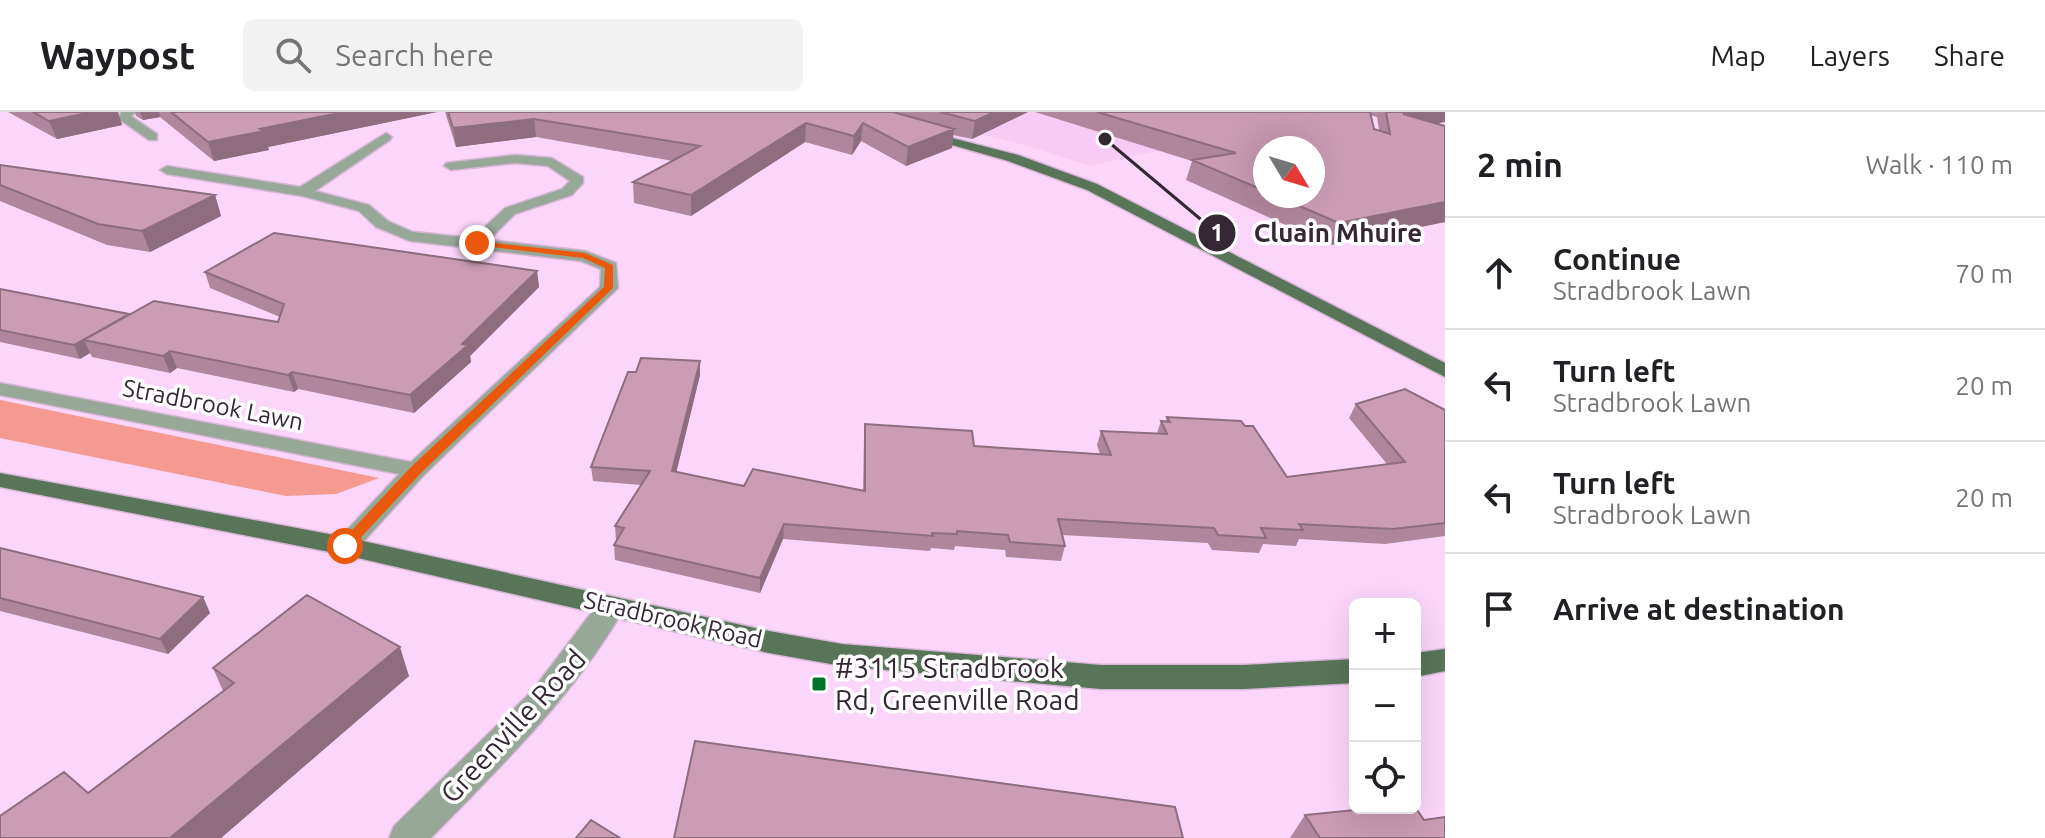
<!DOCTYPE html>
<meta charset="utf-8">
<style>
:root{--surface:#fff;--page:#f2f2f2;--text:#202124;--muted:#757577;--line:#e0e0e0}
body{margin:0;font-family:Ubuntu,sans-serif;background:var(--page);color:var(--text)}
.controls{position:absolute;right:24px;bottom:24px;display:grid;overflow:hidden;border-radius:12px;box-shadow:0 8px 32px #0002}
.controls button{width:72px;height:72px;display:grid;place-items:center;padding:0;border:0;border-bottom:2px solid var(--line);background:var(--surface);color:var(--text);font:40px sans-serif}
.compass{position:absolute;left:1253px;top:24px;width:72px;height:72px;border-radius:50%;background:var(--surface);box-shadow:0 8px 32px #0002;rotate:128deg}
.stop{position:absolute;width:24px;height:24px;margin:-18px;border:6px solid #ea580c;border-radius:50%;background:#fff}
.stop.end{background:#ea580c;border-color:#fff;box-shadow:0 2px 8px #0008}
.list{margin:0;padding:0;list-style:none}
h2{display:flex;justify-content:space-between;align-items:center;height:104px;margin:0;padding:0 32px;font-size:34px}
h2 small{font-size:26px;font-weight:400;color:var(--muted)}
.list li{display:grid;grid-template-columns:52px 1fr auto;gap:24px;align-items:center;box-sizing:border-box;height:112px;padding:0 32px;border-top:2px solid var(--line)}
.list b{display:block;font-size:30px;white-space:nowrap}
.list p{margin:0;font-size:26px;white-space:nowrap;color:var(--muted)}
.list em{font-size:26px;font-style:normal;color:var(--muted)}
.icon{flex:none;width:44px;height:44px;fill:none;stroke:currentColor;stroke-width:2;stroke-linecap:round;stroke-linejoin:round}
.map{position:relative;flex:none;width:1445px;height:726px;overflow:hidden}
header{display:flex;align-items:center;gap:48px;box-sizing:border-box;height:112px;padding:0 40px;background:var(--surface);border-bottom:2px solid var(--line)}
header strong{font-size:38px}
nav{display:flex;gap:44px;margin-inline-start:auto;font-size:28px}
.search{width:560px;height:72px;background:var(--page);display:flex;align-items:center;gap:20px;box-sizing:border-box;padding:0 28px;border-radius:12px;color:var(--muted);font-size:30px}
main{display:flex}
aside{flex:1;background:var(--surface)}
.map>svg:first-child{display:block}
.built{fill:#f6cbf5}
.green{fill:#f49a90}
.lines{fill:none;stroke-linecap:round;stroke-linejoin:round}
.minor-casing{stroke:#d7b6d6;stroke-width:3}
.major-casing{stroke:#d7b6d6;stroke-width:3}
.minor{fill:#97a898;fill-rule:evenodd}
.major{fill:#58755a;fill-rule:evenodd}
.wall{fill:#af869b;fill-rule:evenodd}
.shaded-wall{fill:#8e6d7e}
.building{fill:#cb9cb4;stroke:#8e6d7e;stroke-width:2}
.route{fill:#ea580c}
.poi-dot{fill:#007327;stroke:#fff;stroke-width:3}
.labels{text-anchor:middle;stroke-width:7;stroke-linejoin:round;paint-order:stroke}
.street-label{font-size:24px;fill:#352734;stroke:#fff}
.near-poi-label{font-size:28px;fill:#352734;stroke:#fff;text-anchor:start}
.near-street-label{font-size:28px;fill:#352734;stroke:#fff}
.leader{fill:none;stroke:#352734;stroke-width:3}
.callout-dot{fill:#352734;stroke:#fff;stroke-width:3}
.mark-label{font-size:24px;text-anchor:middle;font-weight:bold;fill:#fff}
.callout-label{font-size:26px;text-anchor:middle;font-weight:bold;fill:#352734;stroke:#fff;stroke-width:7;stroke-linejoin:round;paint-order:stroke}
</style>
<header>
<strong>Waypost</strong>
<div class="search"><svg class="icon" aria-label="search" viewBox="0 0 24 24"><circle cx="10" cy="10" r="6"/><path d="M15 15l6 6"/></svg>Search here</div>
<nav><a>Map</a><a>Layers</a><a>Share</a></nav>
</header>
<main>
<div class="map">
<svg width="1445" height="726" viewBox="0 0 1445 726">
<rect width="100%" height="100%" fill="#fbd6fa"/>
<path class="built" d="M888,0H1139L1222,24L1090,54L1017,31Z"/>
<path class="green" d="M0,289V288L379,366L336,382L286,384L0,326Z"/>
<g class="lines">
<g class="minor-casing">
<path id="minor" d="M121,0H136L131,4L157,22V28H149L119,7Z
M386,21L392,25L390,28L315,79L369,93L388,109L413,120L473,126L505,96L562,77L570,69L548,54L515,51L451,58L444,54L446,51L515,43L552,46L583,65V71L572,83L515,102L489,128L585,139L616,151L618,176L424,363L354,440H336L332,434L399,362L0,283V271L411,350L600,175L601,157L581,149L410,129L376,115L359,99L302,84L167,62L160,58L167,54L300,75Z
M611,485L621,488L625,495L621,502C570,588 500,655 431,726H389L394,714L532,579L601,488Z"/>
</g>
<g class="major-casing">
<path id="major" d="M917,17L1018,43L1097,72L1445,251V265L1087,78L1008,49L917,23Z
M0,361L345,425L769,519L842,532L1101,553H1244L1355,547V571L1244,577H1101L842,554L769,541L345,443L0,375Z
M1445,537V559L1415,565V541Z"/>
</g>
<use href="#minor" class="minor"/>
<use href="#major" class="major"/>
</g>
<path class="wall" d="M8,0H118L122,13L57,27Z
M135,0H437L268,35L269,38L214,49L160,5L143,8L136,4Z
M445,0H1028L972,27L953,23L952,36L906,54L861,29L852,43L805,30L691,104L634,91L633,70L673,49L536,25L456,35Z
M1035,0H1445L1438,12L1445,14V110L1330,133L1186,68L1192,49ZM1370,3L1377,5L1379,18L1374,17ZM1265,36L1313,84H1265Z
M0,53L215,83L221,104L150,140L107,133L0,89Z
M537,159L539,175L470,244L471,250L414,301L298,277L294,280L177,256L170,261L92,245L90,241L80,247L0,230V177L129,203L278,210L280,205L210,176L205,160Z
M700,263L676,360L744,374L863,379L864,326L865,312L974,334L1100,342L1097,333L1101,319L1157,321L1161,309L1165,310L1167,305L1287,365L1387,352L1349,306L1356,292L1445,298V424L1385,432L1299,427L1296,434L1263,432L1259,441L1212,438L1208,431L1062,423L1065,434L1061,449L1006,445L1005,438L955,434L954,438L931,436L930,439L783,427L760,481L615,448L614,433L616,429L615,414L641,373L593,369L591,355Z
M0,436L203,485L210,501L168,542L0,499Z
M213,556L409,564L221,726H0L88,681L223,579Z
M1305,703L1424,708L1445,726H1290Z"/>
<path class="shaded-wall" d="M92,0H118L122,13L57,27L49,9Z
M140,0H159L160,5L143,8Z
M344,0H437L268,35L269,38L214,49L208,30L260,17Z
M994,0H1028L972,27L975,9Z
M1413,0H1445V10L1395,20L1403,2Z
M534,7L536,25L456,35L453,16Z
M806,11L805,30L691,104V83Z
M863,11L861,29L852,43L854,24Z
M954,17L952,36L906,54L908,35Z
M215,83L221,104L150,140L142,119Z
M1445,90V110L1330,133L1339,111Z
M537,159L539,175L470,244L471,250L414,301L410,283Z
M84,228L90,241L80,247L74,233Z
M170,239L177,256L170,261L163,244Z
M700,249V263L673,374L672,359Z
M292,260L298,277L294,280L288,263Z
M784,412L783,427L760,481V466Z
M203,485L210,501L168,542L160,527Z
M400,535L409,564L221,726H170Z"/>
<path class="building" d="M33,0H92L49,9Z
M171,0H344L260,17L264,19L208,30Z
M448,0H893L954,17L908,35L863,11L854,24L806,11L691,83L633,70L700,34L534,7L453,16Z
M940,0H994L975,9Z
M1097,0H1370L1374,17L1390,22L1386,0H1413L1403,2L1445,14V90L1339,111L1276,84H1313V36H1265V79L1192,48L1236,41Z
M0,53L215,83L142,119L98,112L0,73Z
M274,121L537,159L462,232L468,233L410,283L292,260L288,263L170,239L163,244L84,228L154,189L278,210L284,192L205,160Z
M0,177L129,202L74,233L0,218Z
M641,246L700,249L672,359L744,374L753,357L865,379V312L972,319L974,334L1111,343L1101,319L1167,322L1161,309L1170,310L1167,305L1241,309L1245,314H1253L1287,365L1405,350L1356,292L1405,277L1445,298V411L1393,417L1299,412L1303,418L1261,416L1266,426L1218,423L1214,416L1058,407L1065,434L1010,430L1008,423L957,419V422L932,421L933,424L784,412L760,466L614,433L624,416L615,414L650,359L591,355L628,260H636Z
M0,436L203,485L160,527L0,486Z
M307,483L400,535L170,726H0V704L64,660L88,681L234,571L213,556Z
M695,629L1175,695L1183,726H674Z
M1415,695L1424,708L1445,705V726H1320L1305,703L1375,696Z
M591,708L620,726H576Z"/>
<path class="route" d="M477,129L585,141L613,153V176L421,361L350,437H340V431L411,355L604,175L605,156L583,146L474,133Z"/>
<rect class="poi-dot" x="811" y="564" width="16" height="16" rx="4"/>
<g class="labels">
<g class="street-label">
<text transform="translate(213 293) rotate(11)" y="8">Stradbrook Lawn</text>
<text transform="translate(673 508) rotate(13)" y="8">Stradbrook Road</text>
</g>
<g class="near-poi-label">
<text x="835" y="566">#3115 Stradbrook<tspan x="835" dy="32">Rd, Greenville Road</tspan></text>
</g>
<g class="near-street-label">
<text transform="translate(513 614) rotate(-47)" y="10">Greenville Road</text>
</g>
</g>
<path class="leader" d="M1105 27L1217 121"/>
<g class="callout-dot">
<circle cx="1105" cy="27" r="8"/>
<circle cx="1217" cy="121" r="20"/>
</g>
<g class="mark-label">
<text x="1217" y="129">1</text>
</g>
<g class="callout-label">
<text x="1338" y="130">Cluain Mhuire</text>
</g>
</svg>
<div class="controls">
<button>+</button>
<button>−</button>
<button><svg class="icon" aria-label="locate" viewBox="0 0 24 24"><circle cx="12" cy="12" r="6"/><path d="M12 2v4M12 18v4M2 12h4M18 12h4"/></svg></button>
</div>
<svg class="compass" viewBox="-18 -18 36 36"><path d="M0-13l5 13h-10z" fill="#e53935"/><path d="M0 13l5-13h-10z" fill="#757577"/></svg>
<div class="stop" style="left:345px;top:434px"></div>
<div class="stop end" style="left:477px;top:131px"></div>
</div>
<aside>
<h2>2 min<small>Walk · 110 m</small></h2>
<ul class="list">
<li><svg class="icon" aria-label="ahead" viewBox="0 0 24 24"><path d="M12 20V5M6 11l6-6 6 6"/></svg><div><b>Continue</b><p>Stradbrook Lawn</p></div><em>70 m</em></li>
<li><svg class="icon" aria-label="left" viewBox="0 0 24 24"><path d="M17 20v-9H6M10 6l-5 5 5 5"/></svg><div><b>Turn left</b><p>Stradbrook Lawn</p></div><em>20 m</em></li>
<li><svg class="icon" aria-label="left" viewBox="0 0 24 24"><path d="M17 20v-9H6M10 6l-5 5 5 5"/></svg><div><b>Turn left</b><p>Stradbrook Lawn</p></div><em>20 m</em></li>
<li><svg class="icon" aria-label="arrive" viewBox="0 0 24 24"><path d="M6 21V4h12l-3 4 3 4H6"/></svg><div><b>Arrive at destination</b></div></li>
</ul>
</aside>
</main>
